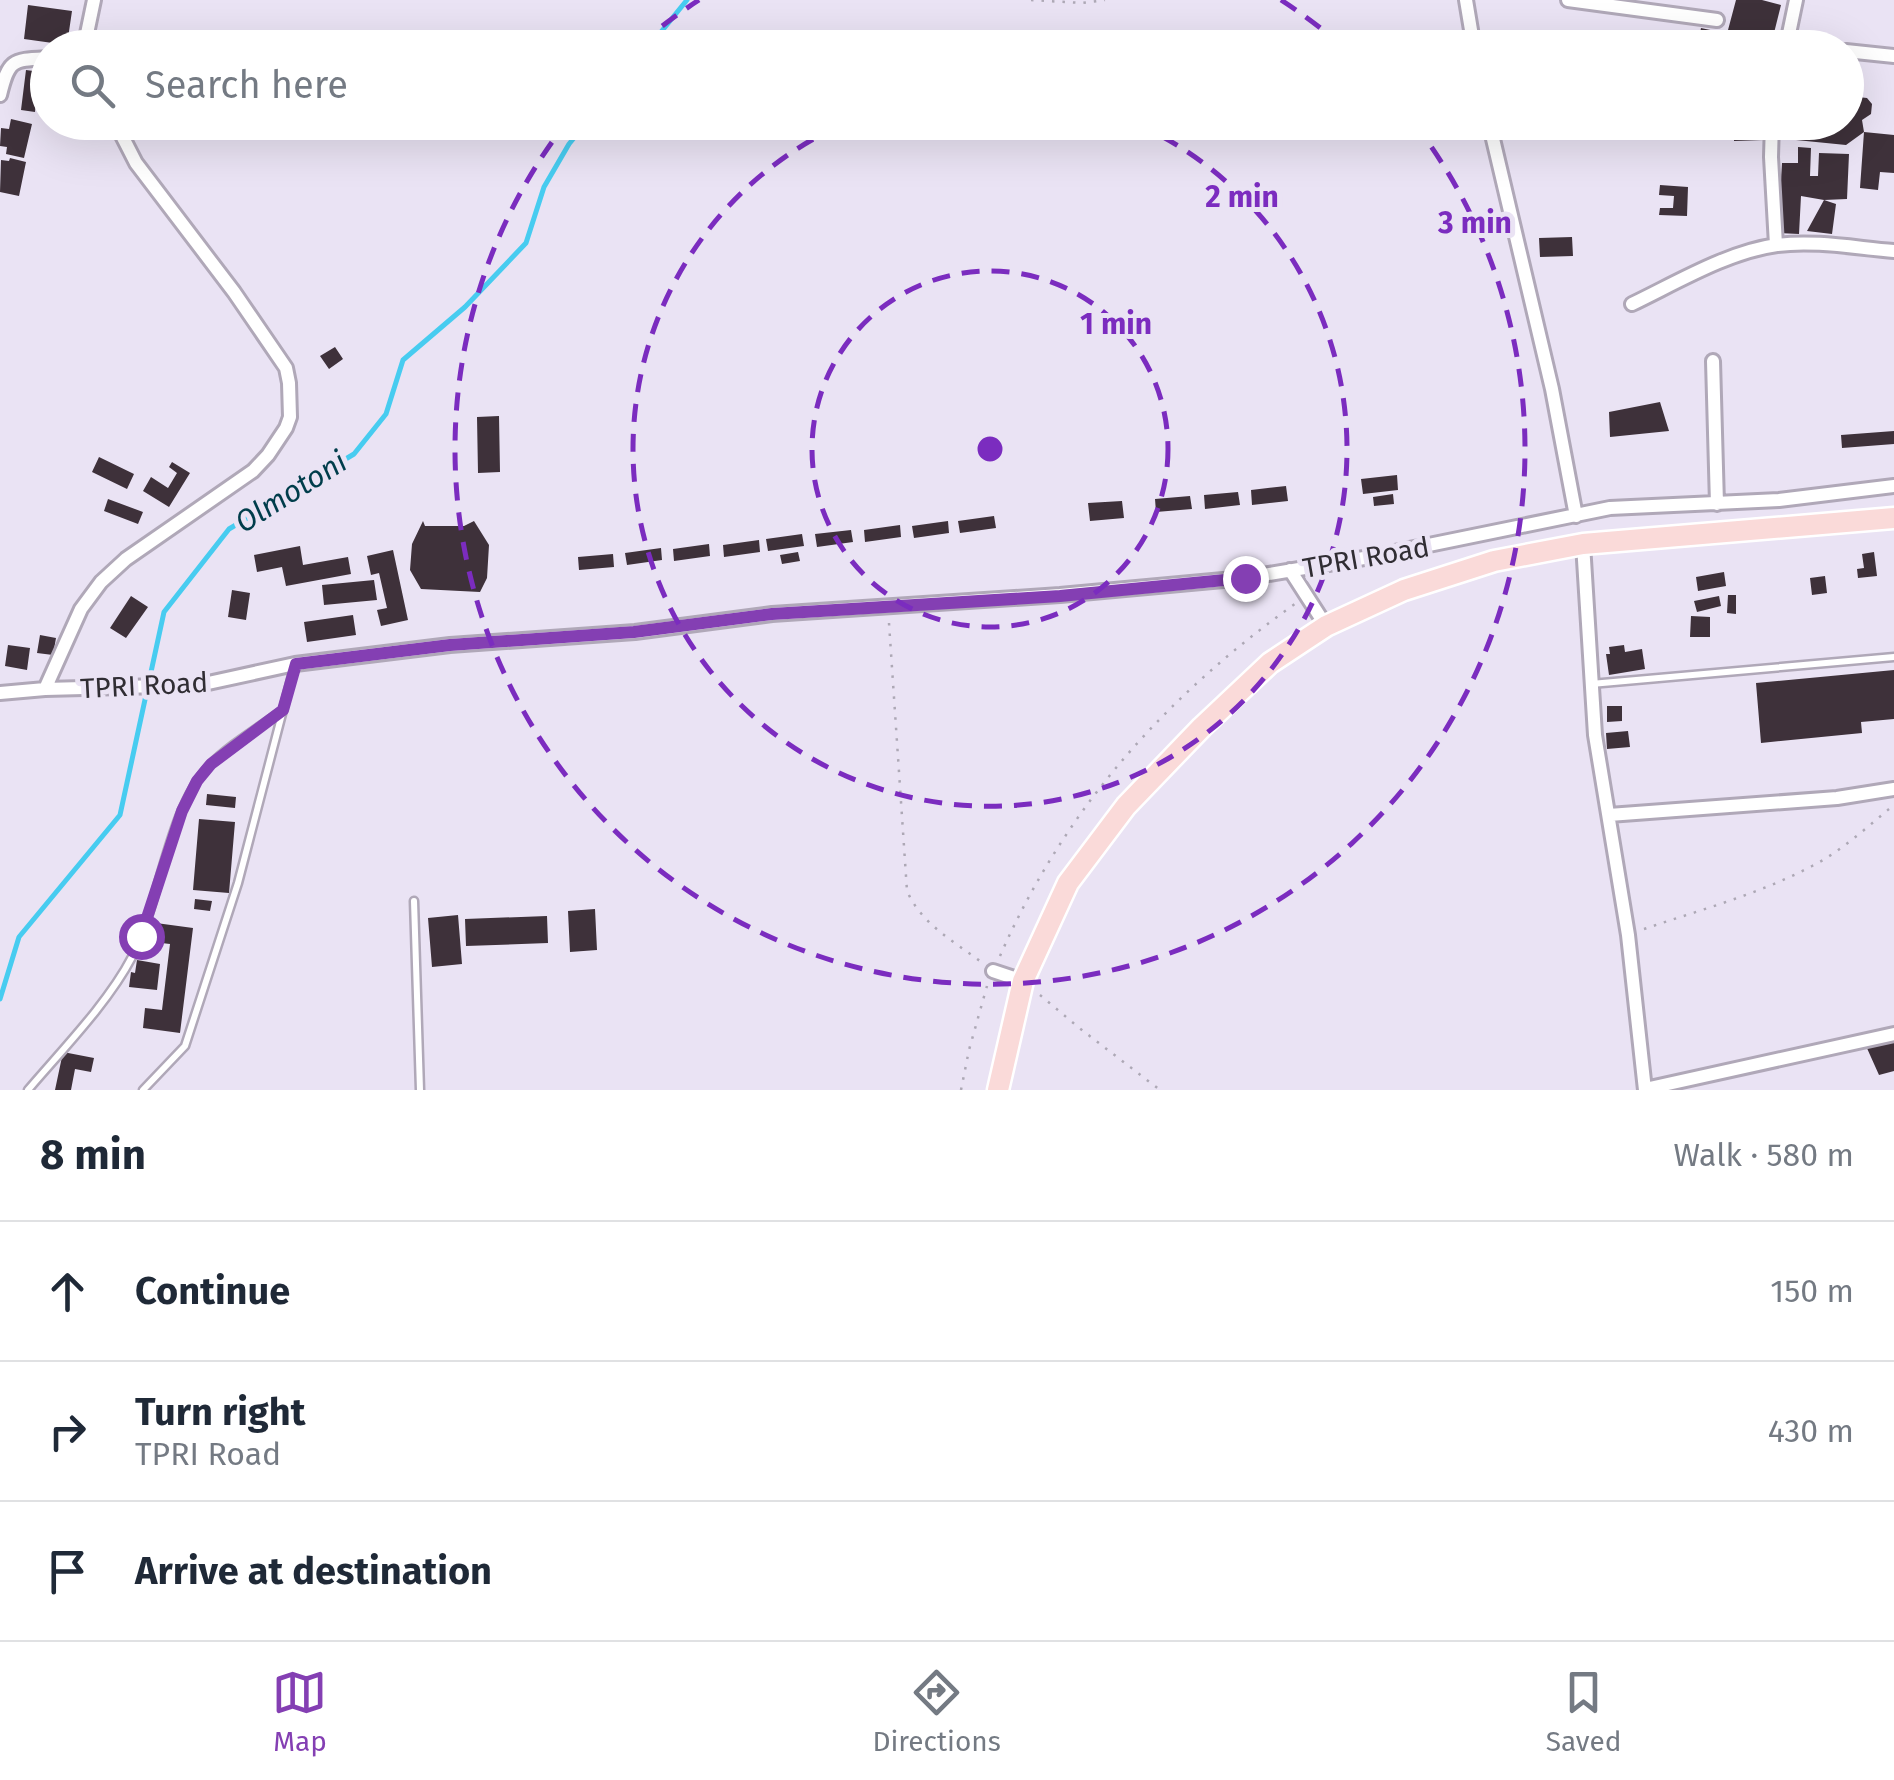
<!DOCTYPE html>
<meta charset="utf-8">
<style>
:root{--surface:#fff;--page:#f2f2f3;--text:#1f2937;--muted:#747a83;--line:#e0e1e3;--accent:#843fb3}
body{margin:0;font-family:"Fira Sans",sans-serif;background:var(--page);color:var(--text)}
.stop{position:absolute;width:30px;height:30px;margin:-22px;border:8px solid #843fb3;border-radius:50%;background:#fff}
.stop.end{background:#843fb3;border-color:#fff;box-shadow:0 2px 10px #0008}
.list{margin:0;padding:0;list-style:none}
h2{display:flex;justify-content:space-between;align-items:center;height:130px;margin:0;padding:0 40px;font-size:42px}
h2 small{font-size:32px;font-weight:400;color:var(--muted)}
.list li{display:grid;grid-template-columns:65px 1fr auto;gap:30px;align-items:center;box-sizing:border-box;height:140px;padding:0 40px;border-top:2px solid var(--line)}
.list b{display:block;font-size:38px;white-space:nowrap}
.list p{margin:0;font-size:32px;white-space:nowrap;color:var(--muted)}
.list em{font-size:32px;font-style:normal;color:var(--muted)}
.icon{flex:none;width:55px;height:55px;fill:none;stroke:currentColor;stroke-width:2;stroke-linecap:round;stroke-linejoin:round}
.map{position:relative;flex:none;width:1894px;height:1090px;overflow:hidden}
.search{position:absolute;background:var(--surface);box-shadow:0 10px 40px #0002;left:30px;right:30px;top:30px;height:110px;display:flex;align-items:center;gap:25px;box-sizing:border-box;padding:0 35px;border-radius:55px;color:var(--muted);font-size:38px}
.sheet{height:550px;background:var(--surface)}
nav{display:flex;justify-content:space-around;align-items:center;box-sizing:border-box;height:140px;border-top:2px solid var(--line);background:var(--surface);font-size:28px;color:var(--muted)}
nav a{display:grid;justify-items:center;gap:5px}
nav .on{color:var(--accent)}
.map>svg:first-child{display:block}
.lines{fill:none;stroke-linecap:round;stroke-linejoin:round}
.stream{stroke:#47ccf0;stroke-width:5}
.building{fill:#3e313a}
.lane-casing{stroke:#b0a8b8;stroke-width:11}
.street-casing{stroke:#b0a8b8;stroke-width:18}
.primary-casing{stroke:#fff;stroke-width:25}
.path{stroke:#ada8b5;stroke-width:2.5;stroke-dasharray:2.5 8;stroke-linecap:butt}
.lane{stroke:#fff;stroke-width:6}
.street{stroke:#fff;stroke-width:12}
.primary{stroke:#fadad9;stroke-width:20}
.route{stroke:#843fb3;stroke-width:12}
.ring{fill:none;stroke:#7b2cbf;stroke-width:5;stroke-dasharray:18 12}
.labels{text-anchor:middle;stroke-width:10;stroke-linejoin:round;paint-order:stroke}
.street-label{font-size:28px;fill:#302d33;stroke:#eae3f4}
.water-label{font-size:30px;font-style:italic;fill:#003d4b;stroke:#eae3f4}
.centre{fill:#7b2cbf;stroke:#eae3f4;stroke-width:5}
.ring-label{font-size:30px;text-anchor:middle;font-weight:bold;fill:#7b2cbf;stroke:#eae3f4;stroke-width:10;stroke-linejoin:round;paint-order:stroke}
</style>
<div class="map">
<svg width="1894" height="1090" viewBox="0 0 1894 1090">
<rect width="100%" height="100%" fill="#eae3f4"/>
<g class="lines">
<path class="stream" d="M648,48L687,0
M0,999L19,937L120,815L164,612L229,529L354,454L386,414L403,360L465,307L526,243L544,187L569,144L587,122"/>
</g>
<path class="building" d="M1736,0H1762L1781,5L1772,41L1728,30Z
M28,5L72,11L67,45L24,39Z
M1701,28L1776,44L1775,48H1697Z
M1846,65L1853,66L1858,97L1867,98L1872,104L1871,114L1862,120L1864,132L1846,145L1796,140L1797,122H1846Z
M26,70L48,73V99L36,97L35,112L21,110Z
M11,119L32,124L24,158L6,154L7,147L0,146L1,128L9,129Z
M1734,122H1763L1764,140L1734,141Z
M1864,132L1894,135V173L1880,172L1878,190L1860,188Z
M1798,147L1811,148L1810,176H1818L1819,153L1849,154L1847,199L1824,200L1836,204L1832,234L1807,231L1824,200L1801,196L1799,234L1778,233L1782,163H1798Z
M10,158L26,162L19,196L0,192L1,160L9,161Z
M1660,185L1688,187L1687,216L1659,215L1660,208H1673L1674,196L1659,195Z
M1572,237L1573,256L1540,257L1539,238Z
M335,347L343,359L329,369L320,356Z
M1660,402L1669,431L1610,437L1609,412Z
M499,416L500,472L478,473L477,417Z
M1894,431V444L1842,448L1841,435Z
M99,457L134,474L127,489L92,472Z
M172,462L190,473L169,507L143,491L151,477L168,488L177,473L169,467Z
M1397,475L1398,490L1363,494L1361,479Z
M1286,486L1288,501L1252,505L1251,490Z
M1238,492L1240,505L1205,509L1204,495Z
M1393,494L1394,504L1374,506L1373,497Z
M1190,496L1192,509L1156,512L1155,499Z
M108,499L143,512L138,524L104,511Z
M1122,501L1124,518L1090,521L1088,503Z
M994,516L996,528L960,533L958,521Z
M423,521L425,526H464L474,521L489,545L487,578L480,592L421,589L410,570L412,544Z
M948,521L949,533L914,538L912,526Z
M900,525L901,537L865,542L864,530Z
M851,530L853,542L817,547L815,534Z
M802,534L804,546L768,551L766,539Z
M759,540L760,552L724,557L723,545Z
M709,544L710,556L674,561L673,549Z
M300,546L303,565L348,557L351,574L286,586L282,567L257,572L254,555Z
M661,548L662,560L627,565L625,553Z
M393,550L408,620L381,626L377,610L387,608L379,573L371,575L367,556Z
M798,552L800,561L782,564L780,555Z
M1874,552L1877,576L1858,578L1857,569L1864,568L1862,554Z
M613,554L614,567L579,570L578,557Z
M1724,572L1726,586L1698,591L1696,577Z
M1825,576L1827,593L1812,595L1810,578Z
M374,580L377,600L324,605L322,585Z
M232,590L250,593L246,620L228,617Z
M1728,595H1736V614L1727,613Z
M131,596L148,607L126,638L110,628Z
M1719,596L1721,606L1697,612L1694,601Z
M353,615L356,635L307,642L304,622Z
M1691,616L1710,617V637H1690Z
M40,635L56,638L53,655L37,653Z
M8,645L30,648L27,670L5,666Z
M1624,645L1625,652L1642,649L1645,669L1609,675L1606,654H1610L1609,647Z
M1894,670V719L1861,722L1862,733L1761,743L1756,683Z
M1607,706H1622V721L1607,722Z
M1628,731L1630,747L1607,749L1606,733Z
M207,794L236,797L235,808L206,805Z
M199,819L235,822L229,893L193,890Z
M195,899L212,901L210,911L194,909Z
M595,909L597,950L570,952L568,911Z
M458,915L462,964L432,967L428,918Z
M547,916L548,943L466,946L465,919Z
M156,923L193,928L180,1033L143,1028L145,1008L162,1010L170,944L153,942Z
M137,960L160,964L157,990L129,987L131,972L135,973Z
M1894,1042V1071L1879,1075L1866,1046Z
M63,1052L94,1058L91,1072L75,1069L71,1090H55Z"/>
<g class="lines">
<g class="lane-casing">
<path id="lane" d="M1591,684L1894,657
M414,901L420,1090
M28,1090C62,1050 108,1003 132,957C160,902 168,809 209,766C229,745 260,727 283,710
M143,1090L185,1046L238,883L295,664"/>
</g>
<g class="street-casing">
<path id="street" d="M1466,0L1474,48
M1568,0L1717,20
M1786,45L1808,48
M84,48L94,0
M1786,48L1796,0
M1846,51L1894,56
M0,95C9,59 12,60 48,58
M1489,122L1552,389L1576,516
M1772,122L1771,157L1776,245
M1632,304C1676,283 1727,252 1777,245C1815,240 1856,248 1894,251
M1713,361L1717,504
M1583,544L1595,735L1628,935L1645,1090
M1290,570L1326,626
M45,689L81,609L101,582L126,559L253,471L268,455L286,428L290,417L289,383L286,368L234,292L136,163L115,122
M0,693L45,689L199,685L295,664L450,645L635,632L772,614L1060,595L1245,578L1370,557L1610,508L1779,500L1894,486
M1609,815L1837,798L1894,789
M993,971L1023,981
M1645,1089L1894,1034"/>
</g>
<g class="primary-casing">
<path id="primary" d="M998,1090L1023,981L1068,883L1126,806L1202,727L1270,663L1326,626L1404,590L1494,561L1583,544L1894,518"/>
</g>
<path class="path" d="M1031,0L1082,3L1105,0
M889,623L907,891C922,925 955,942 984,964
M1644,929C1700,910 1759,894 1812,866C1842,851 1868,826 1894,805
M1000,956C1065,808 1165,697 1296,603
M1040,995L1078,1027L1160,1090
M961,1090L969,1050L987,986"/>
<use href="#lane" class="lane"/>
<use href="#street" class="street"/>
<use href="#primary" class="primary"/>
</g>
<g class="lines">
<path class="route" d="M141,936L182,811L197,781L211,764L283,710L296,664L450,645L634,632L772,614L1060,596L1245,578"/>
</g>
<g class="ring">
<circle cx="990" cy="449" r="178"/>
<path d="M1135 123A357 357 0 1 1 845 123"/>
<path d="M639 45A535 535 0 0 1 699 0M1281 0A535 535 0 0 1 1341 45M1414 123A535 535 0 1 1 566 123"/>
</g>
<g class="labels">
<g class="street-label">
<text transform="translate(1366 557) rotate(-10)" y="10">TPRI Road</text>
<text transform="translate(144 685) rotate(-3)" y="10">TPRI Road</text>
</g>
<g class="water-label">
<text transform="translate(291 492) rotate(-32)" y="10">Olmotoni</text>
</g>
</g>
<circle cx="990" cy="449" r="15" class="centre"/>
<g class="ring-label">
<text x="1242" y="207">2 min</text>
<text x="1475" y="233">3 min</text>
<text x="1116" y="334">1 min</text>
</g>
</svg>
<div class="stop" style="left:141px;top:936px"></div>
<div class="stop end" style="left:1245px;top:578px"></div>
<div class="search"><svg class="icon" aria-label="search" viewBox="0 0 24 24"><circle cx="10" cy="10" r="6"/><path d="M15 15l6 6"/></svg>Search here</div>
</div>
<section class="sheet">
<h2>8 min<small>Walk · 580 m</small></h2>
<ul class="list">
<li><svg class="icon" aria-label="ahead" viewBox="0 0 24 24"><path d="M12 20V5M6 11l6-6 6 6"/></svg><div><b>Continue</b></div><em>150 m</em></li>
<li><svg class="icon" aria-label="right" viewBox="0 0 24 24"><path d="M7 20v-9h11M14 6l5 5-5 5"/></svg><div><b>Turn right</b><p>TPRI Road</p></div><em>430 m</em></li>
<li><svg class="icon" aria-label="arrive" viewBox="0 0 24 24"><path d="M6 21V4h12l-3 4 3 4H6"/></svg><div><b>Arrive at destination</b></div></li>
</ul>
</section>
<nav>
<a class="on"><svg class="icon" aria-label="map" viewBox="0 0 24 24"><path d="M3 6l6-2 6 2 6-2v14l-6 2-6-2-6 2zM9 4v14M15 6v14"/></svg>Map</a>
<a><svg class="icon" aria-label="directions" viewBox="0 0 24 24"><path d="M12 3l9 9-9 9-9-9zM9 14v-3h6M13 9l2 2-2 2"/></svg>Directions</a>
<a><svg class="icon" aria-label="saved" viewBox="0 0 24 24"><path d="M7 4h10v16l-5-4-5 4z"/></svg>Saved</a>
</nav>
